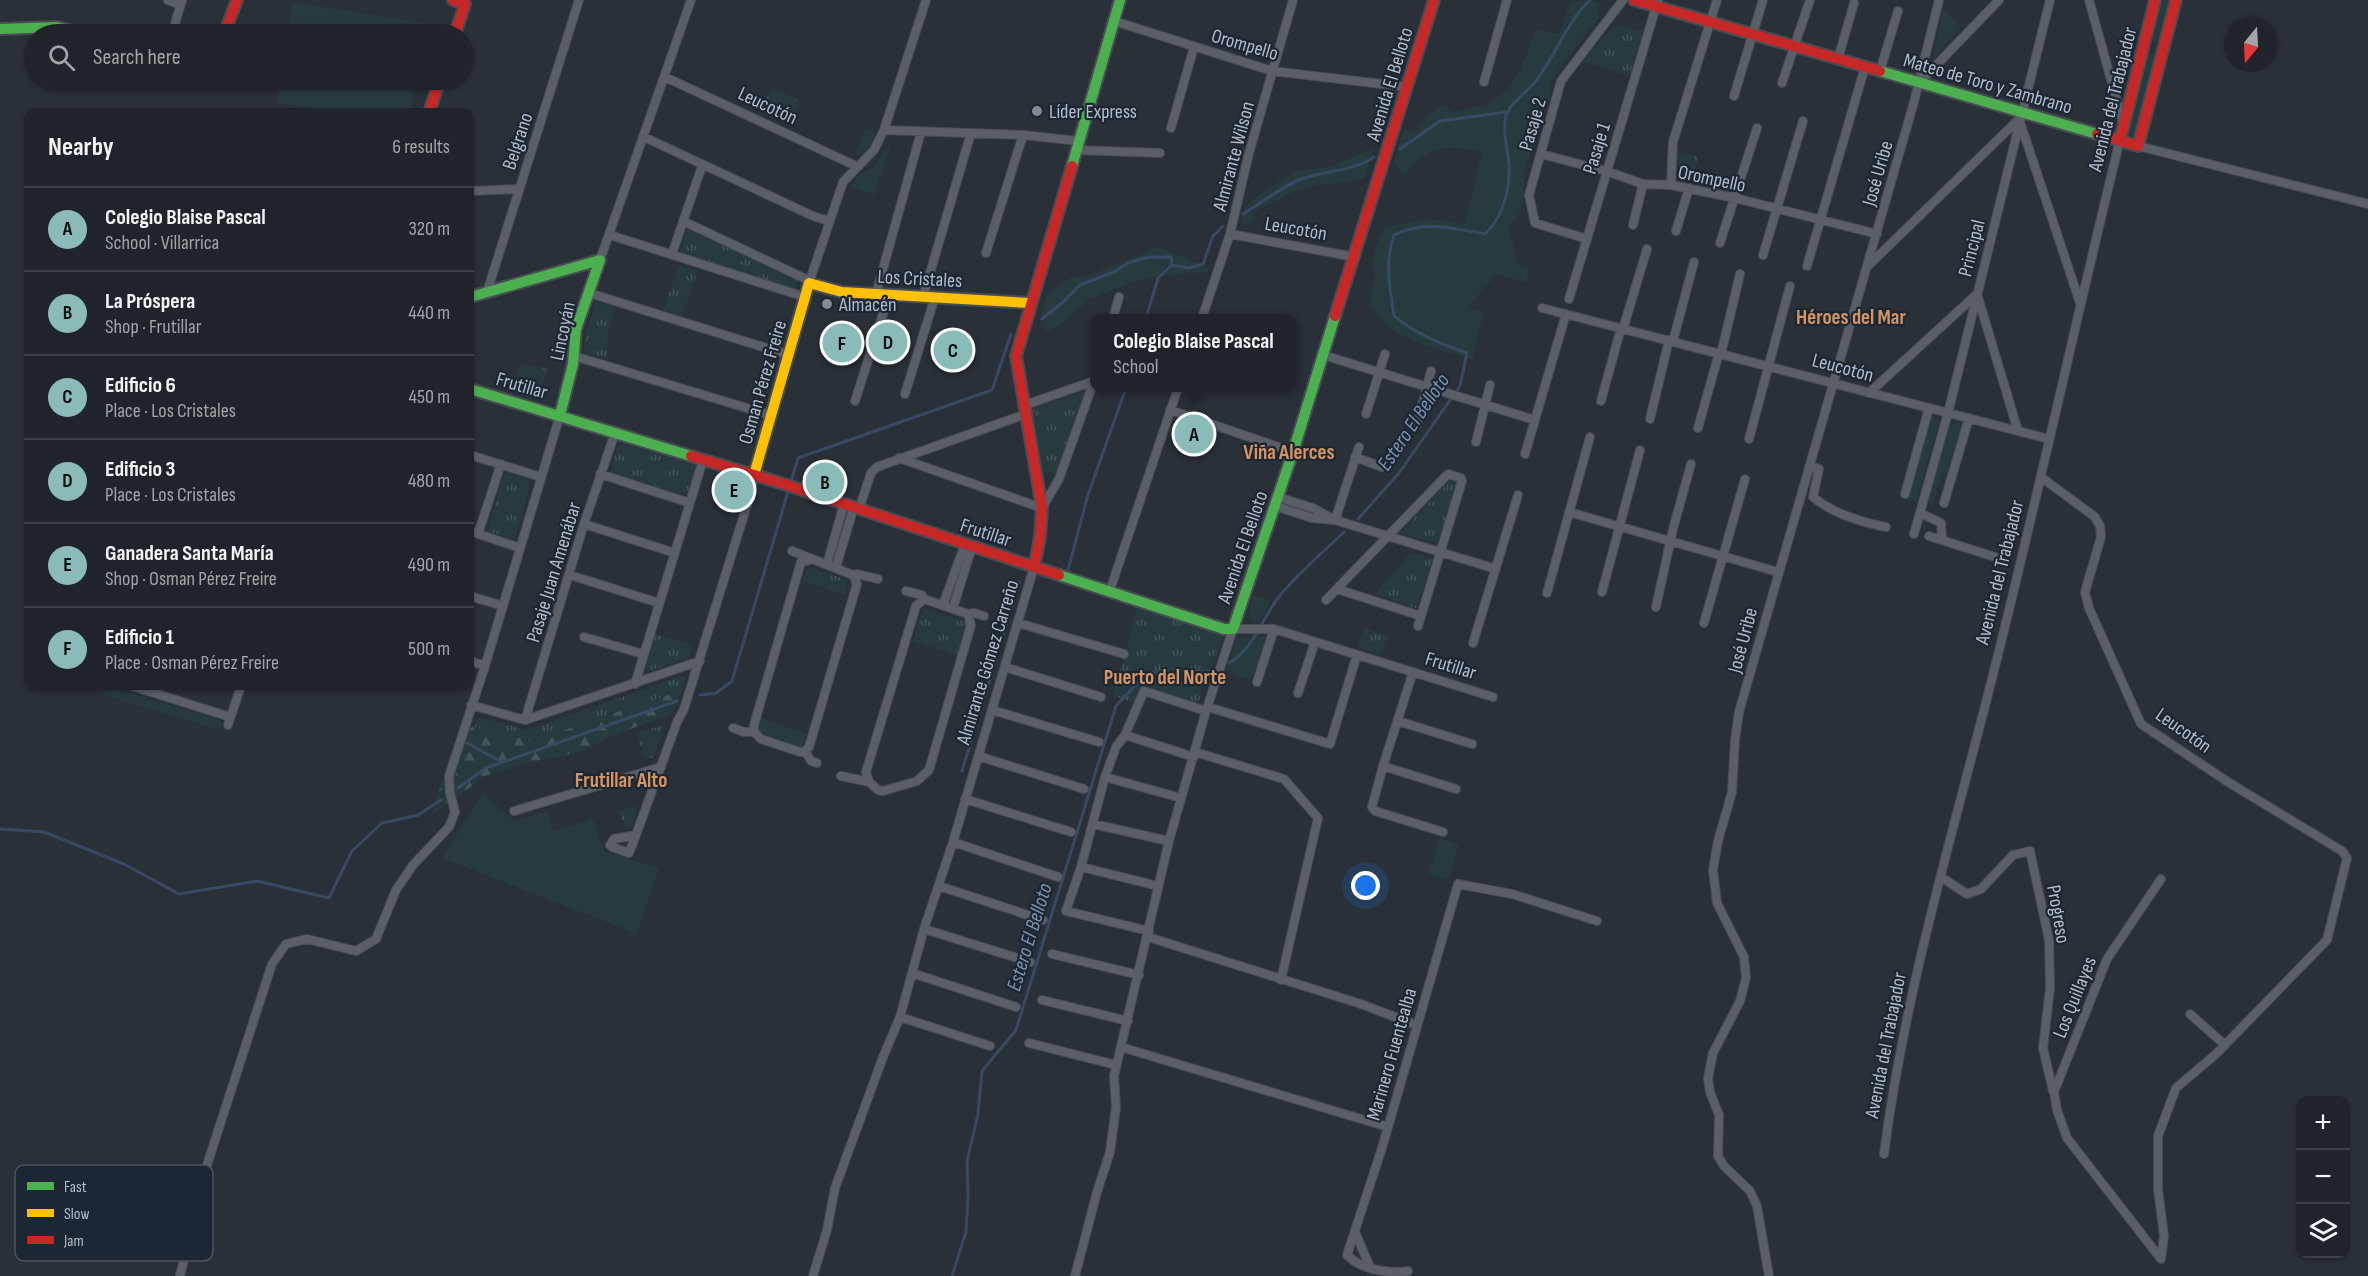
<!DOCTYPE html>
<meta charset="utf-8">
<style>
:root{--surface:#20242a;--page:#2d3036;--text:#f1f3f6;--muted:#a2a4a8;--line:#3d4147;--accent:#8bbbb9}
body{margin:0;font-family:"Sofia Sans Condensed",sans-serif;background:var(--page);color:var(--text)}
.controls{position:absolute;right:18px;bottom:18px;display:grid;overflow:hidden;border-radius:12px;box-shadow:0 2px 4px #0004}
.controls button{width:54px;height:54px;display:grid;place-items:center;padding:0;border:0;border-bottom:2px solid var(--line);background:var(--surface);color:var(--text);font:30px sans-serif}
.compass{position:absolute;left:2224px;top:18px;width:54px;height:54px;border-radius:50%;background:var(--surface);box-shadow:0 2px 4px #0004;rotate:198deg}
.you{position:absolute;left:1366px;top:886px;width:21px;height:21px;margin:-15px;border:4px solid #fff;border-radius:50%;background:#1a73e8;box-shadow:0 0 0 9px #1a73e833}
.badge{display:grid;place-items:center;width:39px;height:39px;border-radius:50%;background:var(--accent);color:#111;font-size:20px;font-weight:700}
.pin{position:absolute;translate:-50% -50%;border:3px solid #fff;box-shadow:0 2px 6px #0006}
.popup{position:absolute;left:1090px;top:314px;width:207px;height:78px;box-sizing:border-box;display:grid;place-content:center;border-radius:12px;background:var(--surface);filter:drop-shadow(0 2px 4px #0005);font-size:20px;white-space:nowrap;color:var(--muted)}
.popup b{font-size:22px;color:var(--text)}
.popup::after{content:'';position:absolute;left:50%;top:100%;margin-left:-12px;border:12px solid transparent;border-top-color:var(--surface)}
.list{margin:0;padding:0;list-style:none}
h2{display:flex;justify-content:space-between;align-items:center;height:78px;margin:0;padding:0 24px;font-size:26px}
h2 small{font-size:20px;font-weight:400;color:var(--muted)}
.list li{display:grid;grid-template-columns:39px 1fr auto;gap:18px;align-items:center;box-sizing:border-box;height:84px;padding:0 24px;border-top:2px solid var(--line)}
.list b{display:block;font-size:22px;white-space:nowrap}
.list p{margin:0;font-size:20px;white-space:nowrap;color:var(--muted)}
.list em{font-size:20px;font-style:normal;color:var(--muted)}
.icon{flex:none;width:33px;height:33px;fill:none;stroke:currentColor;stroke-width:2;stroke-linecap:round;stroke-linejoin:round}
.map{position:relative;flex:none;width:2368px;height:1276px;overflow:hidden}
.search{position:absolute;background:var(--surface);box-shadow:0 2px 4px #0004;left:24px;top:24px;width:450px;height:66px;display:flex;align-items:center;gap:15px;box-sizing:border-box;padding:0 21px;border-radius:33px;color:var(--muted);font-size:22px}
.panel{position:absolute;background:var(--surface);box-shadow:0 2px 4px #0004;left:24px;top:108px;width:450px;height:582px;border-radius:12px}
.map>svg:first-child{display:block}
.grass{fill:#273a3e}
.forest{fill:url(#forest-firs)}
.park{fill:url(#park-tufts)}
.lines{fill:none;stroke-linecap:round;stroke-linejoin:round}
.stream{stroke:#384963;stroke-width:3}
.street-casing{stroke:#484c53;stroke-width:10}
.fast-casing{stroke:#484c53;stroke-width:14}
.slow-casing{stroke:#484c53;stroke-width:14}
.jam-casing{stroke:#484c53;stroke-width:14}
.street{stroke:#5a5e66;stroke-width:8}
.fast{stroke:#4caf50;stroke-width:10}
.slow{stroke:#ffc107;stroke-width:10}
.jam{stroke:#c62828;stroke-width:10}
.poi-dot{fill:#848b96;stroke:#1d2633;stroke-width:2}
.labels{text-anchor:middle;stroke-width:4.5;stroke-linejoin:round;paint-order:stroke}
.street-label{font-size:20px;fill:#b4bcc9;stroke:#1d2633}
.poi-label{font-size:20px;fill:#b4bcc9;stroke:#1d2633;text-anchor:start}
.neighbourhood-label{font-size:21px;font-weight:bold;fill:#d59563;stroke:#1d2633}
.water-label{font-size:21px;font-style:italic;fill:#7c92b1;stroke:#1d2633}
.key{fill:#1d2633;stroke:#4a5360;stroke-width:1.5}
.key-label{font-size:16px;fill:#b4bcc9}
</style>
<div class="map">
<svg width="2368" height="1276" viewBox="0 0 2368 1276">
<defs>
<pattern id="forest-firs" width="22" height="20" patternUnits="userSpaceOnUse" patternTransform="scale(1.5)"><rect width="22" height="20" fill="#273a3e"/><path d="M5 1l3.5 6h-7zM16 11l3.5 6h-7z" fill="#445559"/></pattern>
<pattern id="park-tufts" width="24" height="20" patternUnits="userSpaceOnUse" patternTransform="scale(1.5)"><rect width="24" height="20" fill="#273a3e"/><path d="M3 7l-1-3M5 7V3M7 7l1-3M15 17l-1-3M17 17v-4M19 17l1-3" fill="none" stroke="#445559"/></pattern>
</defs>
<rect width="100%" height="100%" fill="#2a3038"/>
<path class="grass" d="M1571,0L1599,2V18L1562,65L1552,81L1549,101L1524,174L1523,200L1520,213L1509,226L1517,264L1529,269L1527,283L1497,274L1469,306L1484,313L1472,359C1444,352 1385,337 1372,308C1368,298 1373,290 1374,281C1375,275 1373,269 1373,263C1373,250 1379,239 1385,228L1424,219L1465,223L1482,152C1442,144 1432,146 1403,175L1393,162L1404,130L1416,132L1427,115L1443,105L1454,112C1464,109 1473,108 1483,105C1514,96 1526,56 1536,29L1560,34Z
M2159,0H2169L2159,40L2154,42L2150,38Z
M292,2L424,23L422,34H287Z
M1943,9L1961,27L1933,59Z
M2147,52L2156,54L2135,134L2129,137L2127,133Z
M280,80H415L410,112H340L277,103Z
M865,129L875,133L870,146L859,156L855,154Z
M892,140L875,195L850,187L860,173L875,166Z
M1374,148L1366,177C1347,184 1337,182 1319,185C1298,188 1276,201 1257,210L1252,223L1241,224L1245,207L1260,194L1296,171L1328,167Z
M1159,247L1209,268L1208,272L1157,276L1130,283L1089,300L1063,323L1046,333L1041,314L1047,294L1072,277L1088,276Z
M1931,416L1939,421L1916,502L1906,499L1929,419Z
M1956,422L1962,424L1947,474L1942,473L1933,506L1927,503L1947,433L1950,425Z
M1254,595L1271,600L1258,623H1254L1248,612Z
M1268,636L1252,678L1240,677L1226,670L1237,639Z
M106,686L220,720L222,724L220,730L103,695Z
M759,717L807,734L804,745L800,748L758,731L756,728Z
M484,791L487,797L515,821L548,811L553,831L593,818L604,851L659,868L637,934L442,858Z
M1440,838L1459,844L1448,880L1428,874Z"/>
<path class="forest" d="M682,690L672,714L611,736L581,752L530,762L486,776L433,814L441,783L455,776L466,731L474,726L531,741Z"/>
<path class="park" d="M1616,24L1643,32L1629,76L1583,61Z
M772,87L800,101L792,126L761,112Z
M1678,151L1698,157L1692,180L1678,178Z
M687,229L797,280V290L680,252Z
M679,265L698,271L682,316L663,310Z
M596,302L615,308L608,333L607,359L584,353L586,332Z
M521,363L548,369L538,400L511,392Z
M1086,391L1055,475L1043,470L1033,408Z
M619,443L697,466L688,496L610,472Z
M505,472L531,480L515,540L488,531Z
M1450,480H1456L1457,484L1438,544L1400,533Z
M1411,552L1433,559L1416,608L1375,594Z
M808,567L848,580L845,595L803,581Z
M923,608L967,622L958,656L913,641Z
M1137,608L1223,636L1210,674L1206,675L1199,701L1195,702L1141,686L1135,703L1113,696Z
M1364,628L1388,636L1381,655L1357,647Z
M656,634L692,645L689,658L645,672Z
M682,676L686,678L682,690L531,741L474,726L479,717L527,730Z
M665,725L654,757L646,760L636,733Z
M638,806L631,828L627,830L619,811Z"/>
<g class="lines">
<path class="stream" d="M1400,149L1440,121L1507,112
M1243,214C1261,203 1280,188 1299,180C1324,170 1352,172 1374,157
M1146,318L1158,278L1172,265
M1042,319L1062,303L1080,285L1114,272L1128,263L1149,257H1171L1172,265L1189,268L1203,264L1213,236L1223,226
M1358,519L1399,473L1460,386L1467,353C1441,344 1416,334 1394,316C1390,286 1384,265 1394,235C1425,220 1452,228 1485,234C1503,217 1510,190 1509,166C1508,149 1502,133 1506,116C1510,103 1528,91 1536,81C1556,55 1566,23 1590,0
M1068,570L1088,495L1126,388
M1229,663C1255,648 1262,617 1281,594C1300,572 1323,552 1344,532
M700,695L716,693L732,681L798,458L992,390L1011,334
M467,743L502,762
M962,771L1019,582
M458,788L486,768L677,701
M0,829L44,832L124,864L179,894L257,881L329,898L352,851L382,823L418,815L441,800
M952,1276L966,1232L968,1195L967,1161L978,1114L982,1071L1016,1030L1116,706L1147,673L1211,671"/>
<g class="street-casing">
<path id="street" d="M168,0L180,5
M2089,0L2123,123
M1114,21L1272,71L1407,87
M172,34L182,0
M1838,59L1854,3
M1880,71L1898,11
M665,77L856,166
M1921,81L1999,0
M1484,82L1507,0
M1782,83L1810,0
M1734,96L1763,0
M1171,128L1194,47
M884,130L1023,135L1079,141
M644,137L813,216L829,221
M2138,146L2368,204
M1077,150L1160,153
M1541,154L1606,171L1643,184L1671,185L1735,198L1877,234
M1671,185L1673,142L1717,0
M470,191L519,189
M683,221L810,281
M1633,225L1643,184
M1676,231L1689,188
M1230,234L1355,257
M610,235L805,297
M1587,239L1535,223L1529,195L1561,81L1623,0
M1720,243L1757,128
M986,253L1023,135
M672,254L702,166
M1763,255L1803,121
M600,260L691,0
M1807,266L1865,67
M1868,266L2019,119L2080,303
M809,283L843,182L874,150L884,130L926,0
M487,292L579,0
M589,293L789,355
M876,294L921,132
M923,297L971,133
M1569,299L1658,0
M1542,308L2049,439
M1113,318L1119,297
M1202,318L1230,234L1249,153L1293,0
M1623,329L1647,249
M1673,341L1694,262
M1721,354L1740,274
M1323,355L1535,420
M574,356L770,415
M1869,393L1977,294L2018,431
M905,394L935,297
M855,401L889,295
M1601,401L1621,328
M1025,405L1094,381
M1170,410L1293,452
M1366,414L1385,354
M1650,419L1669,340
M1417,425L1431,371
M1698,428L1719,353
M1749,439L1790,286
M1476,442L1490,385
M1525,454L1566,314
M470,455L541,477
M1355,457L1382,467
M899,458L1042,508L1059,479L1095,378
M1810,466L1819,469L1813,497C1833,514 1861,522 1886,527
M600,474L690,503
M2041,477L2095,517L2100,526L2101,537L2085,592L2089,608L2141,724L2228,782L2342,851L2347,858L2327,940L2216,1054L2176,1088L2158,1136V1189L2164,1236L2161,1259
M1905,494L1929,408
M1278,497L1313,508L1331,518
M1944,503L1969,418
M1275,506L1312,518L1335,520L1496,569
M859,509L871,473L877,467L1026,414
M1569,512L1778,572
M1920,513L1941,523L1942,540
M1335,520L1359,447
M584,524L675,553
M470,531L520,548
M478,534L501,464
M1914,534L1948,413L2050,0
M1929,536L1998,558
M792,551L853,575L857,574L878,579
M827,564L844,504
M836,567L854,507
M570,575L659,603
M1337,589L1421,616
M906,591L922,595L924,599L968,614L974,613L984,616
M1602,592L1640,450
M1109,593L1178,388
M1547,593L1590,437
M470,596L503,606
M1326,600L1448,474L1461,478L1462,481L1418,626
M943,605L965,544
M1656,607L1673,529L1691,464
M953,608L972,547
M1018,623L1124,654
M1704,623L1745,479
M584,637L643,654
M1473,643L1518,495
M470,661L485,666
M1005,667L1101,697
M1413,672L1383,766L1372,807L1375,811L1443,832
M1257,682L1274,629
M635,684L703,460
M132,686L230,717
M1298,693L1315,642
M471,705L525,720L700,661
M1208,707L1330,744L1357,655
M992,710L1099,742
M525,720L584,524L615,433
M1398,721L1472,744
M228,725L241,686
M733,728L744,732H754L761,739L800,752L805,751L811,761L817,763
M754,732V725L801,562L810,560
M1125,735L1194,757
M805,751L809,747L857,584L853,575
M1195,752L1284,779L1318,818L1281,980
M978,756L1084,789
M1383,766L1456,789
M841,776L869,782L878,790L883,791L917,781L929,770L971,625L968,614
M1105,777L1181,798
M869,782L866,772L916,606L924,599
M965,799L1071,832
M514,811L661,767
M1093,824L1169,841
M636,835L614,839L610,845L612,847L629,853L636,835L677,722L684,709L751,492L754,475
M953,842L1058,877
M1081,867L1158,886
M1941,877L1967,894L1981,889L2013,855L2030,851L2049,940L2050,988L2043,1048L2053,1091
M2161,879L2107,959L2054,1092L2057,1110L2067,1138L2161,1259
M939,886L1043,920
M924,929L1030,962
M1149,931L1066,911L1081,867L1105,777L1116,747L1125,735L1144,691L1206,711
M1148,937L1361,1004L1416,1025
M1052,954L1139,975
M912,973L1016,1007
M1042,1000L1128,1021
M2190,1014L2225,1045
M900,1017L990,1046
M1029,1043L1116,1065
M1121,1047L1388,1127
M1884,1154C1903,1004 1946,857 1984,710C2033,521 2073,330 2120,140
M1355,1232L1370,1267
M1408,1271C1389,1274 1361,1270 1347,1255L1382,1148L1458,884L1512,894L1597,921
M180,1276L207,1165L272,964L286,944L307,939L356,951L376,939L396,890L413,865L449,827L455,812L450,793L449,776L485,666L560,415
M813,1276L827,1230L835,1188L883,1057L900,1017L924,929L953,842L1034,567
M1075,1276L1097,1192L1110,1152L1116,1107L1114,1076L1169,841L1206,711L1233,629H1274L1493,697
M1769,1276L1757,1206L1750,1191L1724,1166L1718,1156L1719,1115L1710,1092L1708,1078L1713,1053L1740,1001L1746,978L1744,957L1717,903L1713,870L1718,841L1732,792L1735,740L1739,712L1914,102L1939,0"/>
</g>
<g class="fast-casing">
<path id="fast" d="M0,29L57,27L85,34
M1880,71L2097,134
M1072,166L1120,0
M470,297L600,260L576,329L573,364L560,415
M470,389L691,456
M1059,575L1224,629H1233L1293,452L1335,316"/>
</g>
<g class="slow-casing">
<path id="slow" d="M754,475L809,283L842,292L1030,303"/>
</g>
<g class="jam-casing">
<path id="jam" d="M453,0L465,4L455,34
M1634,0L1880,71
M224,34L237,0
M429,112L440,80
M2097,134L2138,146L2176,0
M2120,140L2155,0
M1335,316L1434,0
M691,456L784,484L1059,575
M1034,567L1040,537L1042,508L1016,356L1072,166"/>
</g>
<use href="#street" class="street"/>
<use href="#fast" class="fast"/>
<use href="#slow" class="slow"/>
<use href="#jam" class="jam"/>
</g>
<g class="poi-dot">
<circle cx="1037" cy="111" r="6"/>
<circle cx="827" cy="304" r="6"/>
</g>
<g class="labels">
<g class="street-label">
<text transform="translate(1245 44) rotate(16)" y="7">Orompello</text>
<text transform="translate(1988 83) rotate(16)" y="7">Mateo de Toro y Zambrano</text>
<text transform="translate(1389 84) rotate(-73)" y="7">Avenida El Belloto</text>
<text transform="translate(2112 99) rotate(-76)" y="7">Avenida del Trabajador</text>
<text transform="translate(768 105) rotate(25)" y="7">Leucotón</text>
<text transform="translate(1532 124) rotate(-74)" y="7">Pasaje 2</text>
<text transform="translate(517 141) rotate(-72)" y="7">Belgrano</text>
<text transform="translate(1596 148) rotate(-73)" y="7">Pasaje 1</text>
<text transform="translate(1233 156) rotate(-75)" y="7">Almirante Wilson</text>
<text transform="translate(1877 173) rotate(-74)" y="7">José Uribe</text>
<text transform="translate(1712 178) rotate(12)" y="7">Orompello</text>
<text transform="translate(1296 228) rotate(10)" y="7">Leucotón</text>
<text transform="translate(1971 248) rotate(-76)" y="7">Principal</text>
<text transform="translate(920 278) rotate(3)" y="7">Los Cristales</text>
<text transform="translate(562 331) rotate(-78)" y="7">Lincoyán</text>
<text transform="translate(1843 367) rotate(15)" y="7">Leucotón</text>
<text transform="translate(762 382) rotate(-74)" y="7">Osman Pérez Freire</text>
<text transform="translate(522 385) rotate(16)" y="7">Frutillar</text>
<text transform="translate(986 532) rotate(18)" y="7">Frutillar</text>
<text transform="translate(1242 547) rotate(-71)" y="7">Avenida El Belloto</text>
<text transform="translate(553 572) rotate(-73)" y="7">Pasaje Juan Amenábar</text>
<text transform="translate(1999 572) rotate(-76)" y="7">Avenida del Trabajador</text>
<text transform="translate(1742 640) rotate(-75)" y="7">José Uribe</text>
<text transform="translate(987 662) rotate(-73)" y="7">Almirante Gómez Carreño</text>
<text transform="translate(1451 665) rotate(17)" y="7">Frutillar</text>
<text transform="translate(2184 730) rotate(35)" y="7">Leucotón</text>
<text transform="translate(2059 914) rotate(80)" y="7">Progreso</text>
<text transform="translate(2074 997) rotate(-68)" y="7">Los Quillayes</text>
<text transform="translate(1885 1045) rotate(-79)" y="7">Avenida del Trabajador</text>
<text transform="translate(1391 1054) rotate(-74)" y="7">Marinero Fuentealba</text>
</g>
<g class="poi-label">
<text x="1049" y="118">Líder Express</text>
<text x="839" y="311">Almacén</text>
</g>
<g class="neighbourhood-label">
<text x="1851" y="324">Héroes del Mar</text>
<text x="1289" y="459">Viña Alerces</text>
<text x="1165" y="684">Puerto del Norte</text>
<text x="621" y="787">Frutillar Alto</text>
</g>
<g class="water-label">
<text transform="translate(1413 422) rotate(-56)" y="7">Estero El Belloto</text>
<text transform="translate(1029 937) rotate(-73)" y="7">Estero El Belloto</text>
</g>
</g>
<rect x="15" y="1165" width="198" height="96" rx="9" class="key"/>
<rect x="27" y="1182" width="27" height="8" fill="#4caf50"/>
<rect x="27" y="1209" width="27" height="8" fill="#ffc107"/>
<rect x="27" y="1236" width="27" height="8" fill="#c62828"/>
<g class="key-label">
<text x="64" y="1192">Fast</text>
<text x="64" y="1219">Slow</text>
<text x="64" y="1246">Jam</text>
</g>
</svg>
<div class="controls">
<button>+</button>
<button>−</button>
<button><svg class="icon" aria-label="layers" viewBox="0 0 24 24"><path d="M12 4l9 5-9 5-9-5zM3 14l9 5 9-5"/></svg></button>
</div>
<svg class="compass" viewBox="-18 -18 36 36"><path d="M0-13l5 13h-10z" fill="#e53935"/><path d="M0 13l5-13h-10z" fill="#a2a4a8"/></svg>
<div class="you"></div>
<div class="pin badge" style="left:1194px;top:434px">A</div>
<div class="popup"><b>Colegio Blaise Pascal</b>School</div>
<div class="pin badge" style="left:825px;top:482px">B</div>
<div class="pin badge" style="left:953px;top:350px">C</div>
<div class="pin badge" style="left:888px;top:342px">D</div>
<div class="pin badge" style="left:734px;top:490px">E</div>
<div class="pin badge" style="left:842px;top:343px">F</div>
<div class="search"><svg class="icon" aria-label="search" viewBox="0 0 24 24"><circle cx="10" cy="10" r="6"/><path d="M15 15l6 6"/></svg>Search here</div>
<section class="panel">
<h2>Nearby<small>6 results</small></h2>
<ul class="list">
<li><span class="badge">A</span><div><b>Colegio Blaise Pascal</b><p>School · Villarrica</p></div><em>320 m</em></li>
<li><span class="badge">B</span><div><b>La Próspera</b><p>Shop · Frutillar</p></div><em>440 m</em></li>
<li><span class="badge">C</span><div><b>Edificio 6</b><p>Place · Los Cristales</p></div><em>450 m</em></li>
<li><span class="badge">D</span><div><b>Edificio 3</b><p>Place · Los Cristales</p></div><em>480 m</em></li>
<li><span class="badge">E</span><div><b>Ganadera Santa María</b><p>Shop · Osman Pérez Freire</p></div><em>490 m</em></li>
<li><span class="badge">F</span><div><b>Edificio 1</b><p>Place · Osman Pérez Freire</p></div><em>500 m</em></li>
</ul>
</section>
</div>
